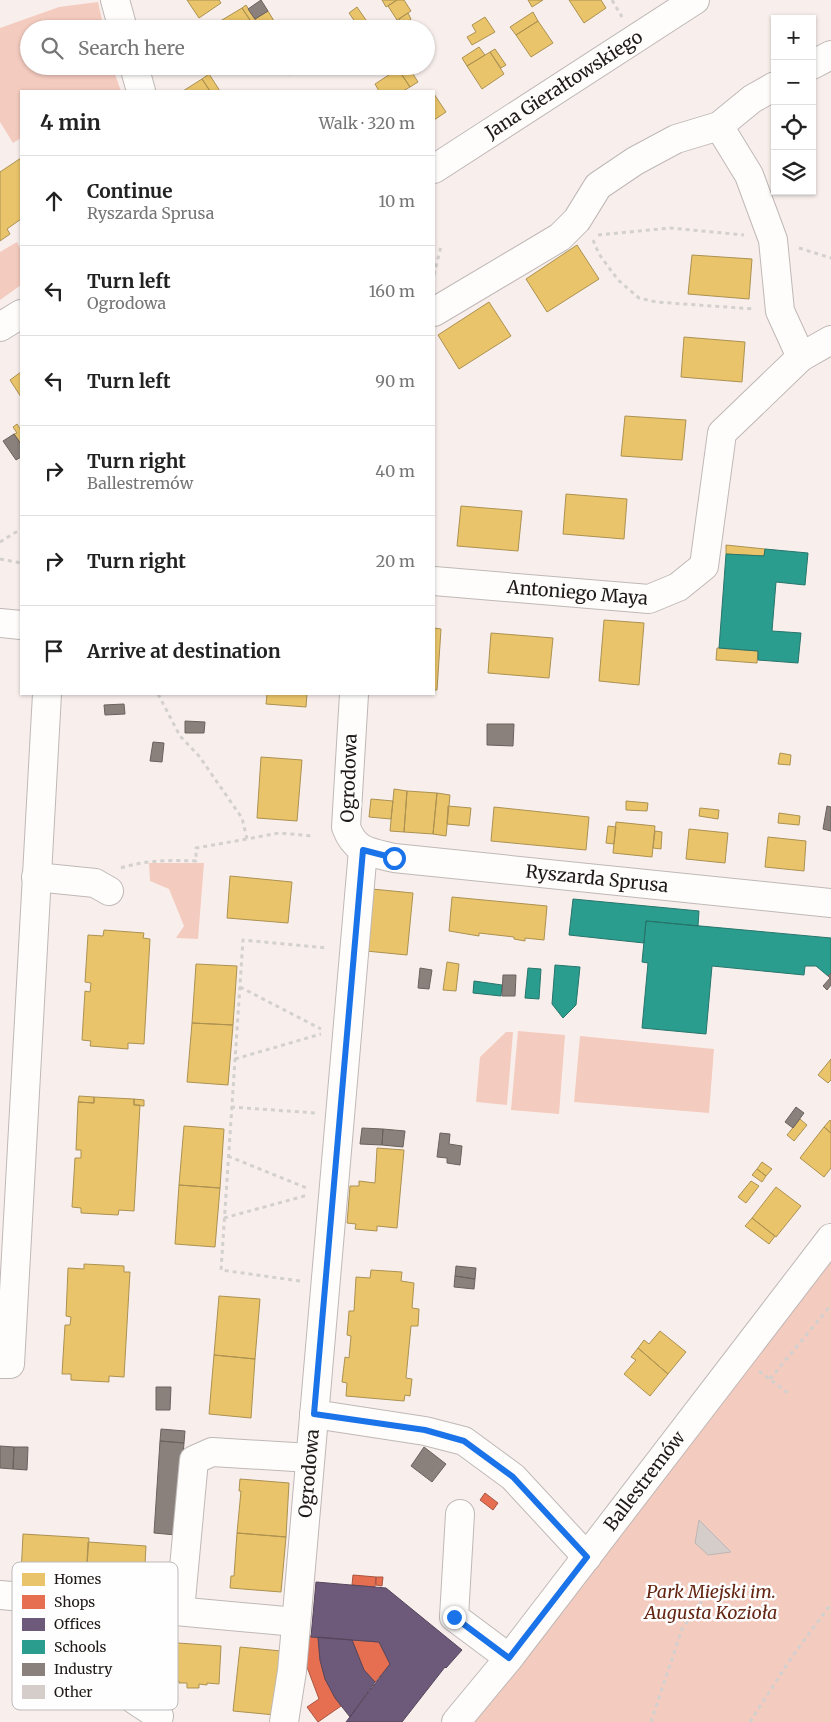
<!DOCTYPE html>
<meta charset="utf-8">
<style>
:root{--surface:#fff;--page:#f6f6f6;--text:#222;--muted:#767676;--line:#e0e0e0}
body{margin:0;font-family:Merriweather,serif;background:var(--page);color:var(--text)}
.controls{position:absolute;right:15px;top:15px;display:grid;overflow:hidden;border-radius:0px;box-shadow:0 1px 4px #0004}
.controls button{width:45px;height:45px;display:grid;place-items:center;padding:0;border:0;border-bottom:1px solid var(--line);background:var(--surface);color:var(--text);font:25px sans-serif}
.stop{position:absolute;width:15px;height:15px;margin:-11px;border:4px solid #1a73e8;border-radius:50%;background:#fff}
.stop.end{background:#1a73e8;border-color:#fff;box-shadow:0 1px 5px #0008}
.list{margin:0;padding:0;list-style:none}
h2{display:flex;justify-content:space-between;align-items:center;height:65px;margin:0;padding:0 20px;font-size:21px}
h2 small{font-size:16px;font-weight:400;color:var(--muted)}
.list li{display:grid;grid-template-columns:32px 1fr auto;gap:15px;align-items:center;box-sizing:border-box;height:90px;padding:0 20px;border-top:1px solid var(--line)}
.list b{display:block;font-size:19px;white-space:nowrap}
.list p{margin:0;font-size:16px;white-space:nowrap;color:var(--muted)}
.list em{font-size:16px;font-style:normal;color:var(--muted)}
.icon{flex:none;width:28px;height:28px;fill:none;stroke:currentColor;stroke-width:2;stroke-linecap:round;stroke-linejoin:round}
.map{position:relative;flex:none;width:831px;height:1722px;overflow:hidden}
.search{position:absolute;background:var(--surface);box-shadow:0 1px 4px #0004;left:20px;top:20px;width:415px;height:55px;display:flex;align-items:center;gap:12px;box-sizing:border-box;padding:0 18px;border-radius:28px;color:var(--muted);font-size:19px}
.panel{position:absolute;background:var(--surface);box-shadow:0 1px 4px #0004;left:20px;top:90px;width:415px;height:605px;border-radius:0px}
.map>svg:first-child{display:block}
.green{fill:#f4cbbf}
.homes{fill:#e9c46a;stroke:#ac9151}
.shops{fill:#e76f51;stroke:#ab5540}
.offices{fill:#6d597a;stroke:#56465c}
.schools{fill:#2a9d8f;stroke:#27756b}
.industry{fill:#8a817c;stroke:#6a625e}
.building{fill:#d4cdca;stroke:#bdb6b3}
.lines{fill:none;stroke-linecap:round;stroke-linejoin:round}
.minor-casing{stroke:#bfb8b6;stroke-width:30}
.path{stroke:#d3d0ce;stroke-width:3;stroke-dasharray:4 4;stroke-linecap:butt}
.minor{stroke:#fefdfc;stroke-width:28}
.route{stroke:#1a73e8;stroke-width:6}
.labels{text-anchor:middle;stroke-width:5;stroke-linejoin:round;paint-order:stroke}
.street-label{font-size:18px;fill:#1f1917;stroke:#fefefe}
.park-label{font-size:18px;font-style:italic;fill:#652713;stroke:#fefefe}
.key{fill:#fefefe;stroke:#bbb9b9;stroke-width:1}
.key-label{font-size:14px;fill:#1f1917}
</style>
<div class="map">
<svg width="831" height="1722" viewBox="0 0 831 1722">
<rect width="100%" height="100%" fill="#f8efec"/>
<path class="green" d="M98,2L104,29H29V66H112L121,91H21V138L13,143L0,122V28L59,7Z
M17,242L21,250V285L0,300V252Z
M149,863H204L198,939L176,938L184,926L169,889L150,881Z
M518,1031L565,1035L559,1114L511,1110Z
M506,1032H513L507,1105L476,1102L480,1057Z
M580,1036L714,1049L709,1113L574,1102Z
M831,1256V1722H462Z"/>
<path class="homes" d="M187,0H219L221,3L199,18Z
M382,0H397L386,7Z
M397,0H404L411,11L397,20L388,6Z
M528,0H543L532,7Z
M569,0H601L606,8L584,23Z
M246,5L256,21L252,23L242,8Z
M357,7L366,20L358,26L349,13Z
M242,8L252,23L243,29H221L217,23Z
M268,11L274,21L261,29L255,19Z
M533,12L538,21L516,35L510,27Z
M408,13L411,19L403,25L399,19Z
M485,17L495,32L472,45L467,37L476,32L472,25Z
M274,21L279,29H262Z
M538,21L553,43L531,57L516,35Z
M479,47L485,55L467,66L462,58Z
M495,49L506,65L501,68L490,52Z
M490,52L504,74L482,89L467,66Z
M284,66H305L289,75Z
M402,66H408L418,82L410,87L398,69Z
M398,69L410,87L403,91H379L375,84Z
M209,74L220,91H210L202,79Z
M202,79L210,91H183Z
M434,94L446,112L434,120Z
M21,158V219L7,229L10,234L0,241V172Z
M577,245L599,279L547,312L526,279Z
M692,255L752,259L749,299L688,294Z
M489,302L511,336L459,369L438,335Z
M684,337L745,342L742,382L681,377Z
M21,372V397L10,380Z
M625,416L686,420L682,460L621,456Z
M17,424L21,430V444L14,434L17,433L13,427Z
M566,494L627,499L624,539L563,534Z
M461,506L522,511L518,551L457,546Z
M726,545L765,549L764,556L726,554Z
M604,620L644,623L639,685L599,681Z
M434,628L441,629L437,690H434Z
M491,633L553,638L549,678L488,673Z
M717,648L758,651L757,663L716,660Z
M267,694H307L306,707L266,704Z
M780,753L791,755L790,765L778,764Z
M261,757L302,760L297,821L257,818Z
M394,789L407,791L404,832L390,831Z
M407,791L437,793L433,834L404,832Z
M437,793L450,795L446,836L433,834Z
M371,799L393,801L391,819L369,817Z
M626,801L648,803L647,811L626,810Z
M448,806L471,808L469,826L447,824Z
M494,807L589,817L586,850L491,841Z
M700,808L719,810L718,819L699,816Z
M779,813L800,816L799,825L778,823Z
M616,822L655,826L652,857L613,853Z
M608,826L616,827L614,844L606,843Z
M689,829L728,833L725,863L686,859Z
M655,831L662,832L661,849L653,848Z
M768,837L806,841L804,871L765,867Z
M230,876L292,882L288,923L227,918Z
M372,889L413,893L407,955L366,951Z
M452,897L547,906L544,940L525,938V941L514,939V937L479,933V936L449,931Z
M104,930L144,933L143,938L150,939L144,1044L128,1043V1049L90,1046L91,1041L82,1040L85,991L90,992L91,983L85,982L88,935L103,936Z
M447,962L459,964L456,991L443,990Z
M196,964L237,966L233,1025L192,1023Z
M192,1023L233,1025L228,1085L187,1082Z
M831,1059V1080L828,1083L818,1075Z
M79,1096L94,1097V1103L78,1102Z
M94,1097L134,1099V1105H140L134,1211L119,1210L118,1215L81,1213V1208L72,1207L75,1158H81V1150H76L78,1102L94,1103Z
M134,1099L144,1100V1106L134,1105Z
M800,1119L807,1125L794,1141L787,1135Z
M830,1120L831,1122V1133L824,1127Z
M184,1126L224,1129L220,1188L179,1185Z
M824,1127L831,1133V1168L824,1177L800,1158Z
M377,1148L404,1150L397,1228L377,1226V1231L355,1229L356,1224L347,1223L350,1186H359V1181L375,1183Z
M762,1162L772,1169L766,1176L757,1169Z
M757,1169L766,1176L762,1182L752,1175Z
M751,1181L759,1186L746,1203L738,1197Z
M179,1185L220,1188L215,1247L175,1244Z
M776,1187L801,1206L776,1237L752,1218Z
M752,1218L775,1236L769,1244L745,1226Z
M84,1264L124,1266V1272H130L124,1377L109,1376V1382L71,1380V1374H62L65,1325H70L71,1317L66,1316L68,1268L84,1269Z
M371,1270L402,1272L401,1281L414,1283L412,1308L419,1309L418,1326H411L406,1378L412,1379L410,1396L405,1395L404,1401L346,1396L347,1383L342,1382L345,1357L349,1358L351,1336L347,1335L349,1311H354L356,1277L370,1278Z
M219,1296L260,1299L255,1359L214,1355Z
M660,1331L686,1352L668,1374L638,1348L644,1340L649,1344Z
M638,1348L668,1374L650,1396L624,1374L636,1360L631,1357Z
M214,1355L255,1359L251,1418L209,1414Z
M240,1479L289,1483L286,1537L237,1533L241,1491H239Z
M237,1533L286,1537L281,1592L230,1588L231,1576H234Z
M23,1534L89,1538L86,1579L21,1575Z
M88,1542L146,1546L144,1582L86,1579Z
M120,1639L221,1646L219,1684L207,1683V1685L199,1684V1688H187V1683H179V1681L158,1679V1681H150V1685L138,1684V1680L130,1677H118Z
M240,1647L281,1651L275,1715L233,1711Z"/>
<path class="shops" d="M485,1493L498,1503L493,1510L480,1500Z
M353,1575L376,1577L375,1587L352,1585Z
M376,1577H383L382,1586L376,1585Z
M309,1636L318,1637L320,1660L325,1679L341,1706L318,1722L307,1707L319,1699L307,1667Z
M352,1640L379,1642L390,1664L375,1682L364,1670Z"/>
<path class="offices" d="M316,1582L386,1588L462,1650L446,1668L445,1667L402,1722H346L390,1664L379,1642L311,1637Z
M318,1637L352,1640L364,1670L375,1682L350,1717L335,1698L325,1679L320,1660Z"/>
<path class="schools" d="M765,549L808,553L805,585L776,582L772,631L801,633L798,663L758,660V651L719,648L726,554L764,556Z
M573,899L699,911L698,926L646,921L644,943L569,935Z
M646,921L831,938V973L828,976L816,966H805L804,975L712,966L706,1034L642,1028L648,963L642,962Z
M555,965L580,967L576,1005L563,1018L552,1004Z
M528,968L541,969L539,999L525,998Z
M474,981L502,985L501,996L473,993Z"/>
<path class="industry" d="M261,0L268,11L255,19L248,9Z
M210,66H225V68L215,74Z
M14,434L21,444V457L16,460L3,441Z
M124,704L125,714L105,715L104,705Z
M185,721L205,722L204,733H185Z
M487,724H514L513,746L487,745Z
M153,742L164,743L162,762L150,761Z
M827,806L831,807V831L823,829Z
M420,968L432,970L429,989L418,988Z
M831,973V985L827,990L823,986L830,978L828,976Z
M503,975H516L515,996H502Z
M796,1107L804,1113L793,1128L785,1122Z
M362,1128L383,1129L382,1145L360,1144Z
M383,1129L405,1131L403,1147L382,1145Z
M440,1133L450,1134L449,1144L462,1146L460,1165L447,1163V1158L437,1157Z
M456,1266L476,1268L475,1279L455,1276Z
M455,1276L475,1279L474,1289L454,1287Z
M156,1387H171L170,1410H156Z
M161,1429L185,1431L184,1443L160,1441Z
M160,1441L184,1443L176,1535L154,1533Z
M0,1446L14,1447L13,1469L0,1468Z
M14,1447H28L27,1470L13,1469Z
M424,1447L446,1464L432,1482L411,1466Z"/>
<path class="building" d="M699,1520L731,1552L708,1555L695,1543Z"/>
<g class="lines">
<g class="minor-casing">
<g id="minor">
<path d="M115,0L123,29"/>
<path d="M812,65L831,55"/>
<path d="M134,66L141,91"/>
<path d="M719,126L749,175L773,240L780,311L801,357"/>
<path id="s1" d="M434,169L695,0"/>
<path d="M434,312L560,237L577,220L598,186L635,161L676,139L719,126L752,99L775,86"/>
<path d="M0,327L21,314"/>
<path id="s2" d="M434,581L649,599L678,587L704,566L722,433L801,357L831,340"/>
<path d="M0,623L21,625"/>
<path id="s3" d="M354,694L346,827C355,852 370,852 394,858L831,903"/>
<path d="M36,877L95,883L109,891"/>
<path d="M0,1364H10L47,694"/>
<path d="M314,1414L425,1431L464,1441L513,1477L587,1557"/>
<path d="M460,1514L454,1617L509,1658"/>
<path d="M0,1595L296,1622"/>
<path d="M112,1605L108,1682L159,1716L157,1722"/>
<path d="M180,1611L194,1460L212,1452L310,1458"/>
<path id="s4" d="M284,1722L292,1671L363,850"/>
<path id="s5" d="M456,1722L509,1658L831,1238"/>
</g>
</g>
<path class="path" d="M612,0L622,17
M598,235L670,228L744,235
M593,240L599,254L618,280L639,298L656,302L754,309
M799,248L831,258
M434,275L441,246
M0,542L21,529
M0,559L21,563
M158,694L180,736L199,756L242,818L247,839L279,833L313,836
M121,868C146,860 170,860 196,861V848L247,839
M240,987L321,1029
M235,1059L321,1034
M231,1107L316,1113
M228,1156L309,1189
M224,1218L308,1195
M300,1281L221,1270L243,940L328,948
M759,1371L788,1393
M770,1379L831,1305
M651,1722L682,1629L706,1595
M750,1722L791,1658L831,1604"/>
<use href="#minor" class="minor"/>
</g>
<g class="lines">
<path class="route" d="M394,858L363,850L314,1414L425,1430L464,1441L513,1477L587,1557L509,1658L454,1617"/>
</g>
<g class="labels">
<g class="street-label">
<text dy="6" stroke="none"><textPath href="#s1" startOffset="155">Jana Gierałtowskiego</textPath></text>
<text dy="6" stroke="none"><textPath href="#s2" startOffset="144">Antoniego Maya</textPath></text>
<text transform="translate(349 778) rotate(-88)" y="6">Ogrodowa</text>
<text dy="6" stroke="none"><textPath href="#s3" startOffset="398">Ryszarda Sprusa</textPath></text>
<text dy="6" stroke="none"><textPath href="#s4" startOffset="250">Ogrodowa</textPath></text>
<text dy="6" stroke="none"><textPath href="#s5" startOffset="306">Ballestremów</textPath></text>
</g>
<g class="park-label">
<text x="711" y="1598">Park Miejski im.<tspan x="711" dy="21">Augusta Kozioła</tspan></text>
</g>
</g>
<rect x="12" y="1562" width="166" height="148" rx="8" class="key"/>
<rect x="22" y="1573" width="23" height="13" fill="#e9c46a"/>
<rect x="22" y="1595" width="23" height="14" fill="#e76f51"/>
<rect x="22" y="1618" width="23" height="13" fill="#6d597a"/>
<rect x="22" y="1640" width="23" height="14" fill="#2a9d8f"/>
<rect x="22" y="1663" width="23" height="13" fill="#8a817c"/>
<rect x="22" y="1685" width="23" height="14" fill="#d4cdca"/>
<g class="key-label">
<text x="54" y="1584">Homes</text>
<text x="54" y="1607">Shops</text>
<text x="54" y="1629">Offices</text>
<text x="54" y="1652">Schools</text>
<text x="54" y="1674">Industry</text>
<text x="54" y="1697">Other</text>
</g>
</svg>
<div class="controls">
<button>+</button>
<button>−</button>
<button><svg class="icon" aria-label="locate" viewBox="0 0 24 24"><circle cx="12" cy="12" r="6"/><path d="M12 2v4M12 18v4M2 12h4M18 12h4"/></svg></button>
<button><svg class="icon" aria-label="layers" viewBox="0 0 24 24"><path d="M12 4l9 5-9 5-9-5zM3 14l9 5 9-5"/></svg></button>
</div>
<div class="stop" style="left:394px;top:858px"></div>
<div class="stop end" style="left:454px;top:1617px"></div>
<div class="search"><svg class="icon" aria-label="search" viewBox="0 0 24 24"><circle cx="10" cy="10" r="6"/><path d="M15 15l6 6"/></svg>Search here</div>
<section class="panel">
<h2>4 min<small>Walk · 320 m</small></h2>
<ul class="list">
<li><svg class="icon" aria-label="ahead" viewBox="0 0 24 24"><path d="M12 20V5M6 11l6-6 6 6"/></svg><div><b>Continue</b><p>Ryszarda Sprusa</p></div><em>10 m</em></li>
<li><svg class="icon" aria-label="left" viewBox="0 0 24 24"><path d="M17 20v-9H6M10 6l-5 5 5 5"/></svg><div><b>Turn left</b><p>Ogrodowa</p></div><em>160 m</em></li>
<li><svg class="icon" aria-label="left" viewBox="0 0 24 24"><path d="M17 20v-9H6M10 6l-5 5 5 5"/></svg><div><b>Turn left</b></div><em>90 m</em></li>
<li><svg class="icon" aria-label="right" viewBox="0 0 24 24"><path d="M7 20v-9h11M14 6l5 5-5 5"/></svg><div><b>Turn right</b><p>Ballestremów</p></div><em>40 m</em></li>
<li><svg class="icon" aria-label="right" viewBox="0 0 24 24"><path d="M7 20v-9h11M14 6l5 5-5 5"/></svg><div><b>Turn right</b></div><em>20 m</em></li>
<li><svg class="icon" aria-label="arrive" viewBox="0 0 24 24"><path d="M6 21V4h12l-3 4 3 4H6"/></svg><div><b>Arrive at destination</b></div></li>
</ul>
</section>
</div>
